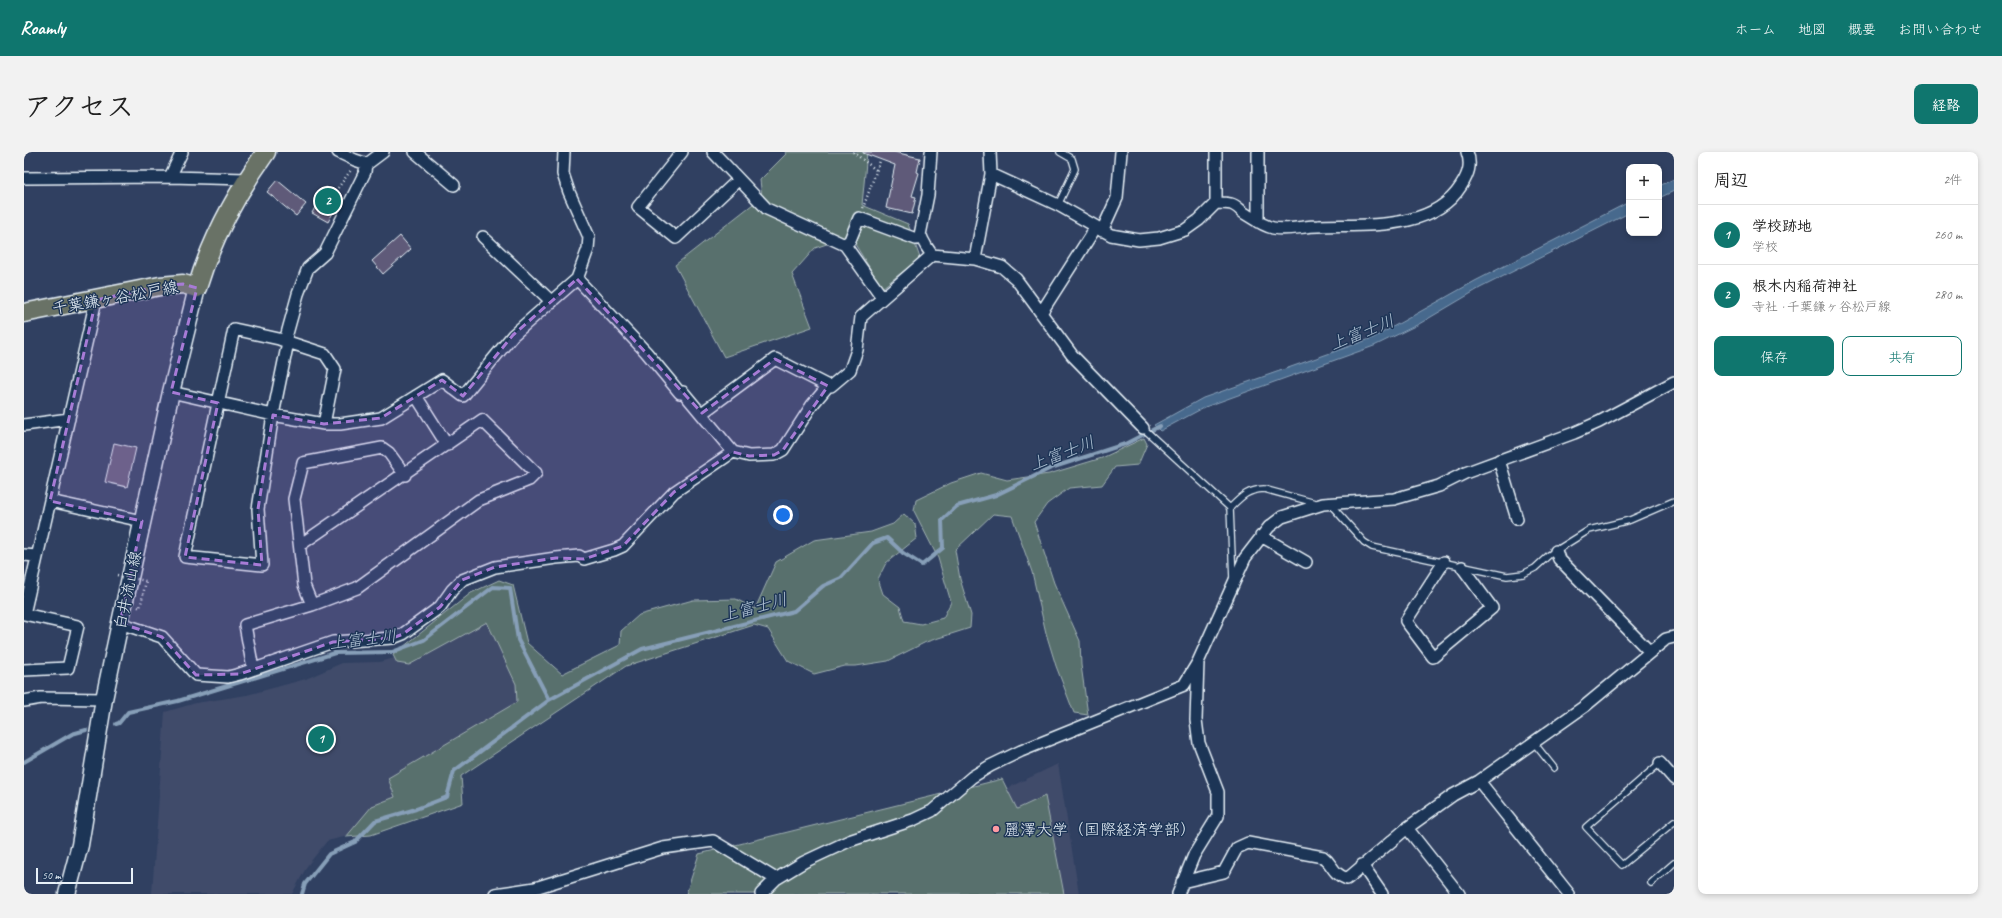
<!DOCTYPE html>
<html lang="ja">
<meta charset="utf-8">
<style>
:root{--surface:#fff;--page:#f2f2f2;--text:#222;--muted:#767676;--line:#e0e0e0;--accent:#0f766e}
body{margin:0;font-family:Caveat,"Klee One",sans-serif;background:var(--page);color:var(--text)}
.controls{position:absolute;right:12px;top:12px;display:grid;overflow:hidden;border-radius:8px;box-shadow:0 2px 6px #0003}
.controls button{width:36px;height:36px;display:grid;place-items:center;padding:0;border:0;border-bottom:1px solid var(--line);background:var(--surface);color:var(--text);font:20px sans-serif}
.scale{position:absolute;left:12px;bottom:10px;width:97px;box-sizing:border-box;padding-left:4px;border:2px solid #e8f1f8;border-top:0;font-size:11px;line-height:14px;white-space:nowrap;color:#e8f1f8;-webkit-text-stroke:3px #1d3557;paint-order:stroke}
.you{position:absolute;left:759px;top:363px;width:14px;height:14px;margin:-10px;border:3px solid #fff;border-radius:50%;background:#1a73e8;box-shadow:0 0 0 6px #1a73e833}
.badge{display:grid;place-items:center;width:26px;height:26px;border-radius:50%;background:var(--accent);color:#fff;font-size:13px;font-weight:700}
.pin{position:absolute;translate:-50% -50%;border:2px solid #fff;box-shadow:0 1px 4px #0006}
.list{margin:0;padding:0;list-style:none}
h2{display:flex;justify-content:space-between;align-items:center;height:52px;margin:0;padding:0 16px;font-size:17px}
h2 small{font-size:13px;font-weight:400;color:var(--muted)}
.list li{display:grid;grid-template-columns:26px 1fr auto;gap:12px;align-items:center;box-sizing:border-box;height:60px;padding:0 16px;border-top:1px solid var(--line)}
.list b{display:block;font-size:15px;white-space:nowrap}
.list p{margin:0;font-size:13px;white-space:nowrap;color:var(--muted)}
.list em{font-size:13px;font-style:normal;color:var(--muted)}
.actions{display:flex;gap:8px;padding:12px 16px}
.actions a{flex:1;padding:9px 0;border:1px solid var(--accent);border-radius:8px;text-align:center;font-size:14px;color:var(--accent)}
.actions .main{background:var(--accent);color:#fff}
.map{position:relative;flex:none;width:1650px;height:742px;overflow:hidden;border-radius:8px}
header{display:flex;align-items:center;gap:24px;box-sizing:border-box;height:56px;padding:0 20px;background:var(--accent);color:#fff}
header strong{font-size:19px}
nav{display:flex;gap:22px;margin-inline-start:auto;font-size:14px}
.intro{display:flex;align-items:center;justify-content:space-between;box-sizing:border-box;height:96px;padding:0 24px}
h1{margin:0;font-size:28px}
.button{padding:10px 18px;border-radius:8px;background:var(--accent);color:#fff;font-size:14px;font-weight:700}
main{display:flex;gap:24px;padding:0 24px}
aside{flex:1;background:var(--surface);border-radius:8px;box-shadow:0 2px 6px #0003}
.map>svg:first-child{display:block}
.built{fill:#414b6b}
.green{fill:#58706d;stroke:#a0b0b2}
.water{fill:#46698d;stroke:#879fb8}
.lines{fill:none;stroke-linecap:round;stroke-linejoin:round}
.stream{stroke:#879fb8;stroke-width:4}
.building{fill:#5e5a79;stroke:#e8f1f8}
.lane-casing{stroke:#e8f1f8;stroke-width:8}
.street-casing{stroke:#e8f1f8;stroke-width:14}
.secondary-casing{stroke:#e8f1f8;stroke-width:19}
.primary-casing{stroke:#e8f1f8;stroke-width:21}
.path{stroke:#e8f1f8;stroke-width:2.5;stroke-dasharray:1 3;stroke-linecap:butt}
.lane{stroke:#1d3557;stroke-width:5.5}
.street{stroke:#1d3557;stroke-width:11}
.secondary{stroke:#1d3557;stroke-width:16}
.primary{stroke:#697266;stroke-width:18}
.path-bridge{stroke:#e8f1f8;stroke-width:2.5;stroke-dasharray:1 3;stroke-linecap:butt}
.marked{fill:#a77bd6;fill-opacity:0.2;stroke:#a77bd6;stroke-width:3;stroke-dasharray:8 5;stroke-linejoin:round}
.poi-dot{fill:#ff9aa2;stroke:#1d3557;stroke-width:1.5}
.labels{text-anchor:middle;stroke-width:3;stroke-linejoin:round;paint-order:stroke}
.street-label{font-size:16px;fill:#e8f1f8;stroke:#1d3557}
.poi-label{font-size:16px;fill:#e8f1f8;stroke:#1d3557;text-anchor:start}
.water-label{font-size:17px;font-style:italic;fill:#afc1d3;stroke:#1d3557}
</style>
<header>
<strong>Roamly</strong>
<nav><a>ホーム</a><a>地図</a><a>概要</a><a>お問い合わせ</a></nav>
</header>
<div class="intro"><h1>アクセス</h1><a class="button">経路</a></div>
<main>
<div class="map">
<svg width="1650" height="742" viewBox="0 0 1650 742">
<rect width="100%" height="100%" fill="#304061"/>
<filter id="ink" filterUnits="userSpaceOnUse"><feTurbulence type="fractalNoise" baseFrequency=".025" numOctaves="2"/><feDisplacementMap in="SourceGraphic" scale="8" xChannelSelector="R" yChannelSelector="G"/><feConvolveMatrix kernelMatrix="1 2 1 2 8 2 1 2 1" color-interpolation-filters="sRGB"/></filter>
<g filter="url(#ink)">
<path class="built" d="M471,446L511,544L412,640L342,661L328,683L303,689L283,714L268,742H128L141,560L172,551L223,543L282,527L318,511L356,510L382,503Z
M1034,612L1055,742H763Z"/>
<path class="green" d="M761,0H843L838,53L884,72L896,106L858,136L826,84L791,96L768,122L788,175L700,205L651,113L738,45L736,28L762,2Z
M1120,286L1123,292L1114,313L1091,315L1078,333L1045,336L1023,352L1010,370L1030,431L1056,489L1057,513L1064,563L1050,561L1032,514L1022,481L1008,420L988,364L969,362L931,398L936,427L947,463L946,476L902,490L864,509L832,514H821L790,522L764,509L744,477L730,473L602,514L437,624L439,651L347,683L322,685L348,654L371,645L364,626L493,550L492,532L463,470L385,513L373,511L369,503L447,441L475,428L489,433L503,491L538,522L596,493L597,479L615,463L669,448L712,447L731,457L752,410L790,388L847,380L869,372L880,362L891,372L893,386L862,411L854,427L859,442L876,455L880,469L897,472L919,466L927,450L914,406L890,359L892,348L927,331L957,321L983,328L1025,322L1078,306Z
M978,627L993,657L1021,644L1040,742H662L675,702Z"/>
<path class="water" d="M1650,27V39L1635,46V34Z
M1605,50V61L1456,136L1395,172L1350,194L1181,255L1136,279L1130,273L1179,246L1349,186L1451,129Z"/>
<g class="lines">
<path class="stream" d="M92,572L95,571L104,560L154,549L311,501L368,500L400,488L469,435L486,436L494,488L525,548L618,497L770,459L799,434L817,426L849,391L863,386L879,401L898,413L919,396L918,368L933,354L972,343L1027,316L1101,292L1136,274
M0,610L48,582L62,578
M278,742L281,732L305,702L331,690L351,669L392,657L423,645L430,619L525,548"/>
</g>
<path class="building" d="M839,0H870L896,6L893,20L895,21L888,44L892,45L888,62L862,56L871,13L839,1Z
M253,28L282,52L272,64L243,40Z
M302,35L317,46L304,70L288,61Z
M376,84L387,97L359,122L348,109Z
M90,291L112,296L103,335L81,330Z"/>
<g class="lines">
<g class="lane-casing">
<path id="lane" d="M1034,53L1051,17L1048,7L1036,0
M1119,276L1206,356L1209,428
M1306,352L1340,390L1348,395L1483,424L1499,422L1511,416L1525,403L1565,378L1606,368L1650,349
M1206,356C1218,344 1223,338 1240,337L1295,352
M1510,591L1530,616
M1636,611L1562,675L1598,713L1650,670
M1627,731L1650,711"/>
</g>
<g class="street-casing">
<path id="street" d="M314,0L331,8L343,12L359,0
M391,0L430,33
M658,0L614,55L652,86L714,28
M689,0L743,57L821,93L858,145
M907,0L904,43L896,83L902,94L908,103L951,107L978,115L992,127L1048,203L1119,276
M1192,0V51
M1234,0V70
M967,22L1034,53L1087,83L1115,88L1135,86L1161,78L1175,68L1192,51C1197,51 1203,51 1207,52C1212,53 1216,58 1220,61C1228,66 1239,74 1249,76C1264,79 1280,74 1294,74C1340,72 1408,80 1437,34C1444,23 1448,13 1443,0
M146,25L158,0
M0,26L146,25L223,27
M1078,79L1093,46L1097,0
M459,85L528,150
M821,93L826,88L835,66L892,87L898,86
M951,107L967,22L966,0
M553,127L622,200L656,241L659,240L709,300L725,304L750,303L759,298L788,253L804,234L751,207L678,261
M1017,161L1072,75
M261,189L274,142L284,116L301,101L341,20L342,11
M264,190L249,263L234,357L238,413L161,405L210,177L255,187L264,190L301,202L311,217L300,272
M804,234H807L826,218L833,198L837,165L908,103
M147,240L249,263L300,272H316L357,266L418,228L439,244L489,183L553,127L564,97L565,85L545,40L539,22L540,0
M392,244L423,293
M0,273L45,267
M1475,308L1493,367
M26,349L118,369
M1237,384L1282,410
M1532,399L1535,407L1626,500
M0,403L13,404
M1420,410L1382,469L1409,505L1468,456L1438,415
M288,453L280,433L270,347L279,311L358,296L365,301L381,323
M0,462L72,148
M0,462L54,474L44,516L0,518
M96,471L138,485L172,523L204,525L216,522L309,490L369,486L379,482L416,455L428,438L438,428L471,415L532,406L555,404L560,407L590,398L599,394L650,340L709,300
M229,517L221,473L288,453L333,436L455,348L505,328L512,321L458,268L276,393
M0,549L17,546L80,547
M1636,611L1650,627
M1455,629L1545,742
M1383,676L1435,742
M1338,713L1358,742
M1158,730L1200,720L1213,696L1224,691L1299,705C1310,713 1306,720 1323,727L1383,676L1429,643L1455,629L1561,554L1642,487L1650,485
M471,742L511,736L639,696L689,689L752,727
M737,742L752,727L780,710L825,689L889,668L908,659L948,625L966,614L997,599L1160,533L1174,510L1221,406L1245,375L1258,365L1299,352L1370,347L1415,334L1441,321L1550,281L1575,270L1650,230
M1154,742L1170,703L1194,664V640L1175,591L1172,568L1174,510"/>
</g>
<g class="secondary-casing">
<path id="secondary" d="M43,742L56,693L80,547L96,471L147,240L173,136"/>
</g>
<g class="primary-casing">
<path id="primary" d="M0,161L136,134L159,132L173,136C188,86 212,42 242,0"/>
</g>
<path class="path" d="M829,0L852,18
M314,36L327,18
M839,56L856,9
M114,455L116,456L122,429"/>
<use href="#lane" class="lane"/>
<use href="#street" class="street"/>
<use href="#secondary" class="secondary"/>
<use href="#primary" class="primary"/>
<path class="path-bridge" d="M93,423L122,429"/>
</g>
</g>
<path class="marked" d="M553,127L678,261L751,207L804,234L759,298L750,303L725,304L709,300L650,340L599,394L560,407L532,406L471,415L438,428L416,455L379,482L369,486L309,490L216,522L172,523L138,485L96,471L118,369L26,349L72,148L136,134L159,132L173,136L147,240L194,251L161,405L238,413L234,357L249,263L300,272L357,266L418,228L439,244L489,183Z"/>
<circle class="poi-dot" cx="972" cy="677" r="4"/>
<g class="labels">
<g class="street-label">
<text transform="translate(91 145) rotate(-10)" y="6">千葉鎌ヶ谷松戸線</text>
<text transform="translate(103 438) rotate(-78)" y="6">白井流山線</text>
</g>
<g class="poi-label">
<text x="980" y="683">麗澤大学（国際経済学部）</text>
</g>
<g class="water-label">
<text transform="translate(1338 180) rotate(-22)" y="6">上富士川</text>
<text transform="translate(1038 301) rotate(-21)" y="6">上富士川</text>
<text transform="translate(730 455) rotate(-15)" y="6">上富士川</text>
<text transform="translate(339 487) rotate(-7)" y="6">上富士川</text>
</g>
</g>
</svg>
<div class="controls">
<button>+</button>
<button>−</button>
</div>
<div class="scale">50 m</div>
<div class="you"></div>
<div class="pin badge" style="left:297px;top:587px">1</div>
<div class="pin badge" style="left:304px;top:49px">2</div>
</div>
<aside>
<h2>周辺<small>2件</small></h2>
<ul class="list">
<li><span class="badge">1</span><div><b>学校跡地</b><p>学校</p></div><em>260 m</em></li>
<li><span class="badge">2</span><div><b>根木内稲荷神社</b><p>寺社 · 千葉鎌ヶ谷松戸線</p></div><em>280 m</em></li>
</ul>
<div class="actions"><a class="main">保存</a><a>共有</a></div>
</aside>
</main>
